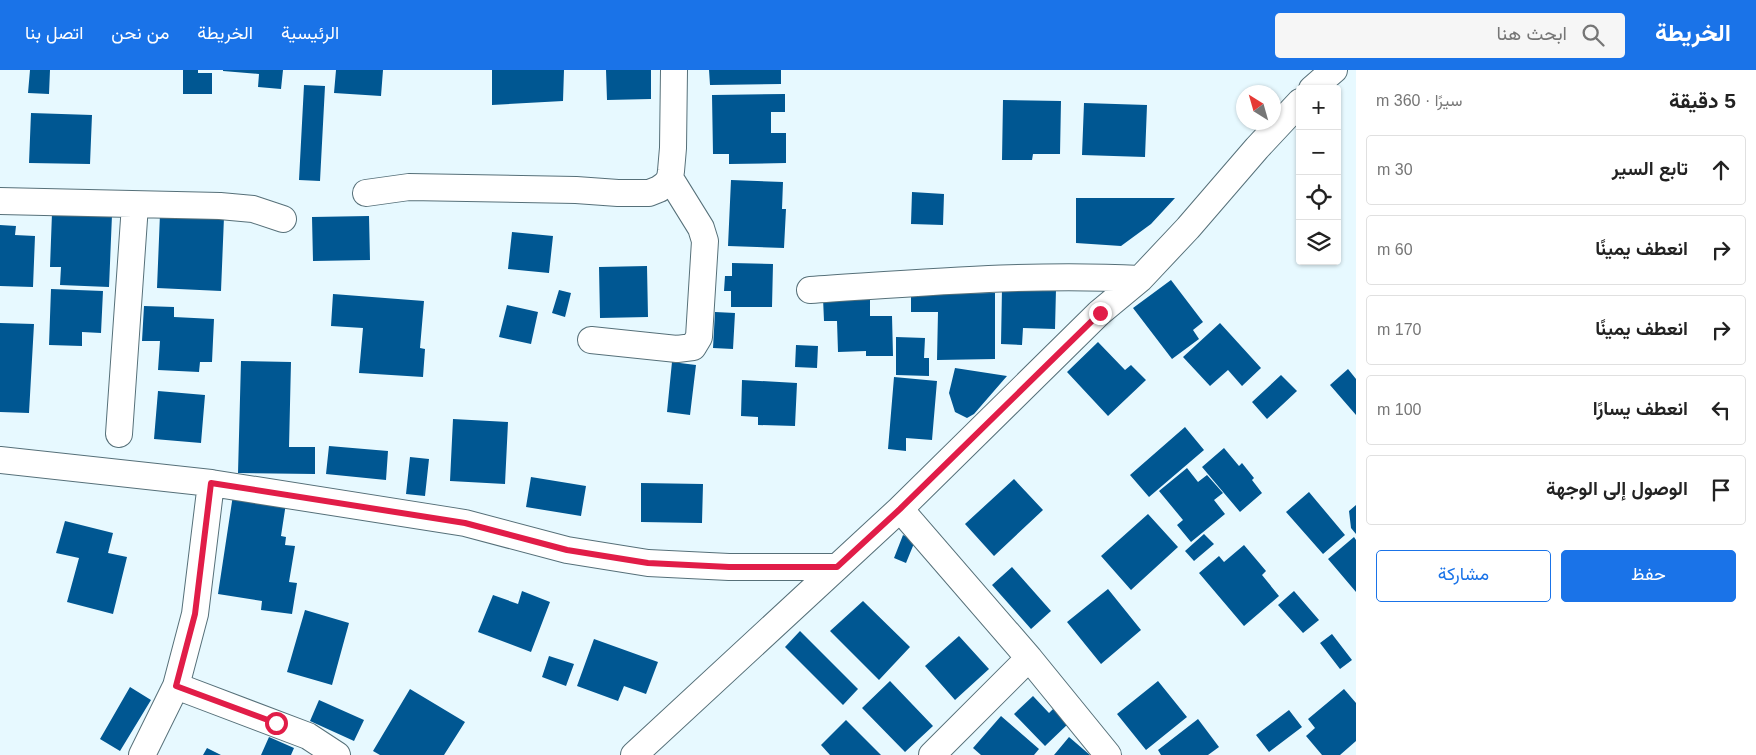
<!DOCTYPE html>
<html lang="ar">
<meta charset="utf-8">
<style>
:root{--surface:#fff;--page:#f6f6f6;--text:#222;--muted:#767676;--line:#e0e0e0;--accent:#1a73e8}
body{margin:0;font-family:Arial,Vazirmatn,sans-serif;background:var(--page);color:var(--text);direction:rtl}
.controls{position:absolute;right:15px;top:15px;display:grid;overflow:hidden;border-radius:5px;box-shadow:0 1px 4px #0004}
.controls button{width:45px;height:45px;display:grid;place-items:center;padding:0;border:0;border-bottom:1px solid var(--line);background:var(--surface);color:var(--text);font:25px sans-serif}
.compass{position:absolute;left:1236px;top:15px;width:45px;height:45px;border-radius:50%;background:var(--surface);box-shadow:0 1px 4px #0004;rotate:323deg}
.stop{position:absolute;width:15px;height:15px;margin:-11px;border:4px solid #e11d48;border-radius:50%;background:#fff}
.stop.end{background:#e11d48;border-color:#fff;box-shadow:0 1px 5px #0008}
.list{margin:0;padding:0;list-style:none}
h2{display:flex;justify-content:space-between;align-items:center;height:65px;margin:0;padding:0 20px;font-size:21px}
h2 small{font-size:16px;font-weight:400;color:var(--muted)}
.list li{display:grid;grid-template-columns:32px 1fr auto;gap:15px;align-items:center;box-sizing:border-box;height:70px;margin:0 10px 10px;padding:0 10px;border:1px solid var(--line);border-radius:5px}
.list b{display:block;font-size:19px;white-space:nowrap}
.list em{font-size:16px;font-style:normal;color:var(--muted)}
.actions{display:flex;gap:10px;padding:15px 20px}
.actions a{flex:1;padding:11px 0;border:1px solid var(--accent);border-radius:5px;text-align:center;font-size:18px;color:var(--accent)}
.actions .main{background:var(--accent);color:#fff}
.icon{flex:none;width:28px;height:28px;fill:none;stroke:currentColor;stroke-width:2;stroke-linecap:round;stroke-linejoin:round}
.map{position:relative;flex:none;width:1356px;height:685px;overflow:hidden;direction:ltr}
header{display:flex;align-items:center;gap:30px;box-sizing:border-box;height:70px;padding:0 25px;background:var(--accent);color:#fff}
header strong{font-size:24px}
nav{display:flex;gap:28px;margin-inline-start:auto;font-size:18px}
.search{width:350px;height:45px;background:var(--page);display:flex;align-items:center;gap:12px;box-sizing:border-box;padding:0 18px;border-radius:5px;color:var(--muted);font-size:19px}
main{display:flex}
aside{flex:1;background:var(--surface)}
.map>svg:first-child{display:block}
.building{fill:#005792}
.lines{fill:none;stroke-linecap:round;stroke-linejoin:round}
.minor-casing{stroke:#567079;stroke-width:28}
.minor{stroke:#fff;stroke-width:26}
.route{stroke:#e11d48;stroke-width:6}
</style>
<header>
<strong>الخريطة</strong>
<div class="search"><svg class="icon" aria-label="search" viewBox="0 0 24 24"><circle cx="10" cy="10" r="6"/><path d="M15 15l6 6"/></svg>ابحث هنا</div>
<nav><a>الرئيسية</a><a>الخريطة</a><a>من نحن</a><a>اتصل بنا</a></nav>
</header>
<main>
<aside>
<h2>5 دقيقة<small>سيرًا · 360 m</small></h2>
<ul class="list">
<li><svg class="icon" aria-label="ahead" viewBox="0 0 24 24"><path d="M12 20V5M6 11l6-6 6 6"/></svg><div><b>تابع السير</b></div><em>30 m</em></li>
<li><svg class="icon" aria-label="right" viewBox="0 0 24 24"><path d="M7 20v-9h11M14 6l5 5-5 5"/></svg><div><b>انعطف يمينًا</b></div><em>60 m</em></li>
<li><svg class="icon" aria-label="right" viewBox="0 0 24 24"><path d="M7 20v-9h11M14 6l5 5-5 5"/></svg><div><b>انعطف يمينًا</b></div><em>170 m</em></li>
<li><svg class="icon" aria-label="left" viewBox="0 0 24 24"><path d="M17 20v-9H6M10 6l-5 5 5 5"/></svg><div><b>انعطف يسارًا</b></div><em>100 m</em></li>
<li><svg class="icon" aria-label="arrive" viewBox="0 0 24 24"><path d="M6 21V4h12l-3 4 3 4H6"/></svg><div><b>الوصول إلى الوجهة</b></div></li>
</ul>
<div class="actions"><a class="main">حفظ</a><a>مشاركة</a></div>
</aside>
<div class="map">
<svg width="1356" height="685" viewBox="0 0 1356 685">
<rect width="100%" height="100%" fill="#e7f9ff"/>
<path class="building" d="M30,0H50L49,24L28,23Z
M183,0H198V3H212V24H183Z
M223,0H283L281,19L258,17L259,4L223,1Z
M336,0H383L381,26L334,23Z
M492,0H564L563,31L492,35Z
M606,0H651V29L607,30Z
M709,0H781V14L710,15Z
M304,15L325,16L320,111L299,110Z
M785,24V42H771V63H786V93L729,94V84H713L712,25Z
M1003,30L1061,31L1060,84H1033L1032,90H1002Z
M1084,33L1147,35L1145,87L1082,85Z
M31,43L92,45L90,94L29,93Z
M731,110L783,112L782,139H786L784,178L728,176Z
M912,122L944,124L943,155L911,154Z
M1076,128H1175L1151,154L1121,176L1076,173Z
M52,143L112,145L109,217L60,215L61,197H50Z
M160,144L224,147L221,221L157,218Z
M369,146L370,190L313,191L312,147Z
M0,155L16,156L15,165L35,166L33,217L0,216Z
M512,162L553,166L549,203L508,199Z
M732,193L773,194L772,237H731V221H724L725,206H732Z
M647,196L648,247L600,248L599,197Z
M1171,210L1203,252L1193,260L1199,269L1172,289L1133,238Z
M1002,218L1056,219L1055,259L1023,258L1022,275L1001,274Z
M51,219L103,221L101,263L82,262V276L49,275Z
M559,220L571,223L565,247L552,243Z
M995,223V289L937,290L938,242H911V224Z
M333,224L424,231L420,278L425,279L423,307L359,303L363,258L331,256Z
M823,228H870V246H892L893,286H866V281L838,282L837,251H824Z
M507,235L538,242L531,274L499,267Z
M144,236L174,237V247L214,249L212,292H200L199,302L158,300L160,271H142Z
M715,242L735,243L733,279L713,278Z
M0,253L34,254L29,343L0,342Z
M1220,253L1261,298L1242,316L1228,300L1210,316L1183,287Z
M896,267L925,268L924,288H929V306L896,305Z
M1098,272L1125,300L1131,295L1146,310L1108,346L1067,302Z
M796,275L818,276L817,298L795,297Z
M241,291L291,292L289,377H315V404L238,403Z
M672,292L696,295L690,345L667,342Z
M955,298L1007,306L974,344L967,348L955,342L949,323Z
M1348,299L1356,309V345L1330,315Z
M1281,305L1297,321L1267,349L1252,332Z
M894,307L937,311L932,370L906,368V381L888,379Z
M742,310L797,313L795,356L758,355V347L741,346Z
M158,321L205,325L201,373L154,369Z
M453,349L508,352L505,414L450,411Z
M1185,357L1204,380L1149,427L1130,405Z
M329,376L388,381L386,410L326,404Z
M1224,378L1239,396L1242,393L1254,408L1252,410L1262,423L1240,442L1202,397Z
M410,387L429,389L425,426L406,424Z
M1187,398L1198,412L1207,405L1223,423L1214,430L1225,444L1191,472L1177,455L1183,450L1159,421Z
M531,407L586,416L581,446L526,437Z
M1014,409L1043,440L994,486L965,454Z
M641,413L703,414L702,453L641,452Z
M1309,422L1345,465L1323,484L1286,442Z
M233,425L286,433L281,466L286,467L285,475L295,476L289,512L297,513L292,544L261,540L262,531L218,524Z
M1356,435V464L1351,458L1349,441Z
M1148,444L1178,477L1131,520L1101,486Z
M65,451L113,463L108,483L127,487L113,544L67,532L79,488L56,483Z
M1204,464L1214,474L1194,491L1185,481Z
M903,465L915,471L906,493L894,488Z
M1354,467L1356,470V522L1328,489Z
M1244,475L1266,501L1262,505L1279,526L1244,556L1199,503L1219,486L1224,492Z
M1012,497L1051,541L1031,559L992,515Z
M1108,519L1141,560L1101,594L1067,552Z
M522,521L550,532L531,582L478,562L493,525L518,534Z
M1294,521L1319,550L1303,563L1278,535Z
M863,531L910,577L879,610L830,561Z
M305,540L349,553L332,615L287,602Z
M800,561L858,619L843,635L785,577Z
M1332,564L1352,590L1340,599L1320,573Z
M959,566L989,599L955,630L925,596Z
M594,569L658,592L646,624L624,616L618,631L577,616Z
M549,586L574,594L566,616L542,607Z
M890,611L933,656L905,682L862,638Z
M1158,611L1187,647L1146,680L1117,644Z
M130,617L151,630L120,681L100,669Z
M410,619L465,652L444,685H380L373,681Z
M1344,619L1356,633V671L1340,685H1322L1306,666L1315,658L1308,649Z
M1033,626L1049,643L1054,638L1069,653L1045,676L1014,644Z
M319,630L364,650L354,671L310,651Z
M1289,640L1302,657L1269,682L1256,665Z
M1001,646L1039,679L1034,685H981L973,678Z
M1198,649L1219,677L1208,685H1161L1158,680Z
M846,650L881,685H830L821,675Z
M269,667L294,678L291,685H261Z
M1069,667L1090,685H1054Z
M207,678L221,685H203Z"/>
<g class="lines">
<g class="minor-casing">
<path id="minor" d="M1312,19L1334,0
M366,123L409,117L576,120L618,123H649L659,119L666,114L670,108L671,101L673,78L674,0
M0,131L220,136L253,139L283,149
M810,220C920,213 1030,203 1140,209
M591,270L677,279L693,277L699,267L705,171L701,158L670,108
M119,364L135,135
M0,390L211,413L465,453L567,480L648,493L729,497H837
M900,439L1029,588L1108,685
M176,616L308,666L337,685
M142,685L176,616L195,544L211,413
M634,685L900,439L1099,243L1140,209L1188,158L1257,78L1300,32
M932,685L1029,588"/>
</g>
<use href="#minor" class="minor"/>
</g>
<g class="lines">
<path class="route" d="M276,653L176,616L195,544L211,413L465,453L567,480L648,493L729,497H837L900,439L1100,243"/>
</g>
</svg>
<div class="controls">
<button>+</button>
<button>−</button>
<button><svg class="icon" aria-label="locate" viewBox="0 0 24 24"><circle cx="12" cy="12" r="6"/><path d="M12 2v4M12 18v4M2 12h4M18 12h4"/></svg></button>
<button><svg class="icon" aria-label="layers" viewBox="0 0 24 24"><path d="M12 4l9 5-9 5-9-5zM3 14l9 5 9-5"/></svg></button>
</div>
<svg class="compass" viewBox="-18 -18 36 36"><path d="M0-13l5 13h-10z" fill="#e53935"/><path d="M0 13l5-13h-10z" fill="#767676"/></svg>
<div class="stop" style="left:276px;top:653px"></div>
<div class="stop end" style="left:1100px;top:243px"></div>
</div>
</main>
